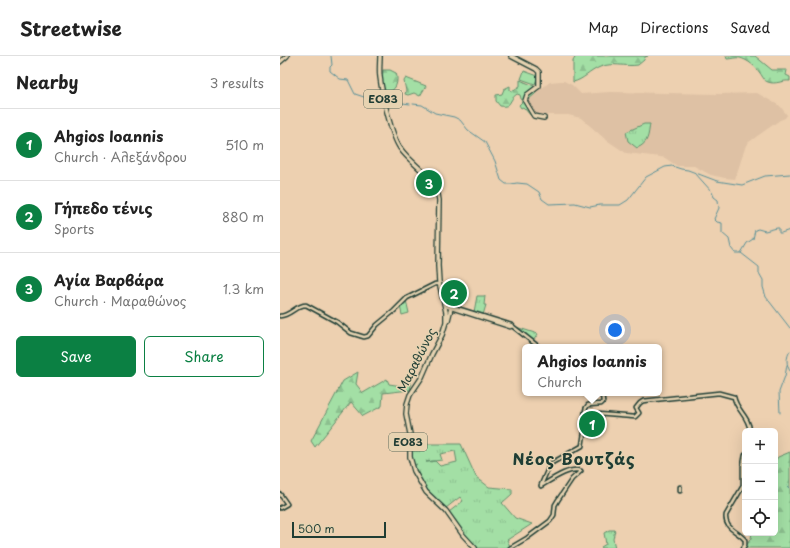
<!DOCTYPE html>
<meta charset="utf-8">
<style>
:root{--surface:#fff;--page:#f2f2f2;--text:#222;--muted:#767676;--line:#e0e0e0;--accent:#0b8043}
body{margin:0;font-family:"Playpen Sans",sans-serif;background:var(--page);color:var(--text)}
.controls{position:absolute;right:12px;bottom:12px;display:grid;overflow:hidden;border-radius:6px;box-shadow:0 4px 16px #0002}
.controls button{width:36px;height:36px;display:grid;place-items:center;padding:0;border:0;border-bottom:1px solid var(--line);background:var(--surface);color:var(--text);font:20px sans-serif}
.scale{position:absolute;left:12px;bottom:10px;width:94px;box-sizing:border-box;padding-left:4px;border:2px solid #1f3d34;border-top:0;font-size:11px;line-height:14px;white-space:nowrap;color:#1f3d34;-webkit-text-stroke:3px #e7d3b1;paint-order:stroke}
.you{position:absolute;left:335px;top:274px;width:14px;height:14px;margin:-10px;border:3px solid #fff;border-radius:50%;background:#1a73e8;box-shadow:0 0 0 6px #1a73e833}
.badge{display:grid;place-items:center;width:26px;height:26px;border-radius:50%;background:var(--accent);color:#fff;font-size:13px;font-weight:700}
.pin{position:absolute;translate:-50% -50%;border:2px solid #fff;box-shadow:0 1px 4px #0006}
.popup{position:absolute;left:242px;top:288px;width:140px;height:52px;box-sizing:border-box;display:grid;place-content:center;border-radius:6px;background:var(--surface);filter:drop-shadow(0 1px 3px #0005);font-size:13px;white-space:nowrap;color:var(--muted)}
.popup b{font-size:15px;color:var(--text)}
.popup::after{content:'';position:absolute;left:50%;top:100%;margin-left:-8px;border:8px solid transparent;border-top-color:var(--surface)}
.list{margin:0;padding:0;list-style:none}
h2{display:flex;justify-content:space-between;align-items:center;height:52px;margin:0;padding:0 16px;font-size:17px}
h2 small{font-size:13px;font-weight:400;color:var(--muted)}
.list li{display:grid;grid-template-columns:26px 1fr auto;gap:12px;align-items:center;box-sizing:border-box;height:72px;padding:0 16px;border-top:1px solid var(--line)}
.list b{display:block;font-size:15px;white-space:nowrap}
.list p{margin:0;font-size:13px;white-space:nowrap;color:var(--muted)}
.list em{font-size:13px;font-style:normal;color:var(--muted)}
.actions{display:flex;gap:8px;padding:12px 16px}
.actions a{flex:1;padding:9px 0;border:1px solid var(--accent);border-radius:6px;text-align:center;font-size:14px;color:var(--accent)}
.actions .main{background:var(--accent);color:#fff}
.icon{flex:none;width:22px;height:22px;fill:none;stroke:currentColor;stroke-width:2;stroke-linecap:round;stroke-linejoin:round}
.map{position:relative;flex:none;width:510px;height:492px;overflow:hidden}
header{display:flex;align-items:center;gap:24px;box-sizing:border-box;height:56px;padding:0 20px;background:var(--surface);border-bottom:1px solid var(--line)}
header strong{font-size:19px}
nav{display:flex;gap:22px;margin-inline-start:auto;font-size:14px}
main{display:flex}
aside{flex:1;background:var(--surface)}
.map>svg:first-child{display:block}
.built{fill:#dec1a4}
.grass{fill:url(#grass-tufts);stroke:#618e6c;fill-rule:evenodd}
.forest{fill:url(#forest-firs);stroke:#618e6c}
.park{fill:url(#park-dots);stroke:#618e6c}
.pitch{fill:#a3dfa5;stroke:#618e6c}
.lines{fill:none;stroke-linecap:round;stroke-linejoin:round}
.stream{stroke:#568f98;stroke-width:1}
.minor-casing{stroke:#1f3d34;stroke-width:5.5}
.major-casing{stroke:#1f3d34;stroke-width:6}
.minor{stroke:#e7d3b1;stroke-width:2.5}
.major{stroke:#e7d3b1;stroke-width:3.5}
.labels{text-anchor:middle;stroke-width:3;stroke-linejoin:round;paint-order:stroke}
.shield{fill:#e7d3b1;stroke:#5b6a5a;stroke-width:1}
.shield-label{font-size:11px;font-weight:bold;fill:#1f3d34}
.street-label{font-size:12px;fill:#1f3d34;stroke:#e7d3b1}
.district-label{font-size:16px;font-weight:bold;letter-spacing:1px;fill:#1f3d34;stroke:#e7d3b1}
</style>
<header>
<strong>Streetwise</strong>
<nav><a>Map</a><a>Directions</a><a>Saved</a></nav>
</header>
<main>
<aside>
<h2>Nearby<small>3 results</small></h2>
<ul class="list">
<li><span class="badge">1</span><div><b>Ahgios Ioannis</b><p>Church · Αλεξάνδρου</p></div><em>510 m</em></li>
<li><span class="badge">2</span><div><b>Γήπεδο τένις</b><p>Sports</p></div><em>880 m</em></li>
<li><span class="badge">3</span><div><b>Αγία Βαρβάρα</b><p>Church · Μαραθώνος</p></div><em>1.3 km</em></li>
</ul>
<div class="actions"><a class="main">Save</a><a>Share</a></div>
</aside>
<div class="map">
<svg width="510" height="492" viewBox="0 0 510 492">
<defs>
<pattern id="grass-tufts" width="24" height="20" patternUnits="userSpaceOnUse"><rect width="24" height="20" fill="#a3dfa5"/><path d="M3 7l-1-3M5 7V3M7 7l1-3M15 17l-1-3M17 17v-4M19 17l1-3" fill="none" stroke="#8cc08f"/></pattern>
<pattern id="forest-firs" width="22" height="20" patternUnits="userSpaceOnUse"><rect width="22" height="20" fill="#a3dfa5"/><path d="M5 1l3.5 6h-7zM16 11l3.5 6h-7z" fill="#8cc08f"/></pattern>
<pattern id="park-dots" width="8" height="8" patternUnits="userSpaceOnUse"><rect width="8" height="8" fill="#a3dfa5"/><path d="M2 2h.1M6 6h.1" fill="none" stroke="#8cc08f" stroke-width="1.8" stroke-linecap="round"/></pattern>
</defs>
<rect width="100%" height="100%" fill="#edd0b0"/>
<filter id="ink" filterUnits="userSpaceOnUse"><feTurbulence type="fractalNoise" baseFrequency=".025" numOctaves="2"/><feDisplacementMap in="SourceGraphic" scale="8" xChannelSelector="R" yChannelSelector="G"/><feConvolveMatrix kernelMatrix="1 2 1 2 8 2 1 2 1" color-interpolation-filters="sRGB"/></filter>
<g filter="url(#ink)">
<path class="built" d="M280,25H284L292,29L301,38L330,36L440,38L477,37L500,50L507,59L505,62L500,64L469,86L466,89L455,123L445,122L431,119L414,110H397L385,102L381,101L346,97L325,83L301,62L288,59H255L247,44L250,41L270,26Z"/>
<path class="grass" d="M364,68H370C368,79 369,87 357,92L348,85L346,76Z
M197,240H205L204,249H206L203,259L194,256Z
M126,244L129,257L122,259L120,250Z
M131,388H181L196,421L209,431L232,433V438L222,447L235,462L252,468L227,484L230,490L228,492H197L181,473L169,456L183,445L180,441L166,452L148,435L134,412V410L137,408L133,410L132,404ZM175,395L177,406L160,410L155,405L146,406L162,404L160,398Z
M329,474H335L333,483L335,492H321V491L326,488L324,477Z"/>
<path class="forest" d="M296,0H368L365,1L364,4L358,9C345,11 332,6 320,11C310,15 303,24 293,26V5Z
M446,0H475L492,14H507L506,19L510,21V25C502,24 496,29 488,26C484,25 483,21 480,17C476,11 468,4 460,2C456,1 451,3 447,3Z
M103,14H110L116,17C119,25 116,37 105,36L102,26Z
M126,22L146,30L140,40L134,37L128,39L125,38L126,35L124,25Z
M240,24L254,30L256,37L247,45L254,60L253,62L243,51L241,52L239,49L242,46L240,39L237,38C228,44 232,52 220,50L216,45V39L222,38L224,33L230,30V34L232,35L240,30Z
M78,316L76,328L83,337L107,323L109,328L122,330L128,324L131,329L130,334L103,337L102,350L83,360L71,346L35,391L31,385L63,325Z
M510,396V492H465L471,482L472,477H495V405L498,401Z"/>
<path class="park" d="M236,271L258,278L253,285Z"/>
<path class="pitch" d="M244,15L258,20L255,28L241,23Z
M166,232H180V241H176V250L167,247Z"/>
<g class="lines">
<path class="stream" d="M51,0L52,9L50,11V15L60,23L68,24L75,38L90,43L101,44
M108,45L130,48
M133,48L142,49L155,57L174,61L180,64L188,74L205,86L215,105L221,124L226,128H231L237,127L247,128L259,136L262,143L269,148L295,147L310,151L320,149H340L348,144L366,121L385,111L392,110L401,113L408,114L437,125L462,129L485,120L510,118
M415,117L432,136L434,141L438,144L439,152L434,163L437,166L442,167V177L449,183L451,192L455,197H461L467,187L473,183L475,174L478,173L485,175L497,172H499V177H501L510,174
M461,197L479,211V217L483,224V231L486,241L510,272
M510,295C506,301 506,309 510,315
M500,357L499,336L505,320L507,309
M508,430L510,432"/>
<g class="minor-casing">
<path id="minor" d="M165,250L230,271L233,270
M170,250L231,269L259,291
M0,260C10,260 16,249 26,249L57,266L71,277L84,281L88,280L97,269L114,255L127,242L155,228H159
M305,357L355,361L359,357L356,352L360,347L363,345L439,337L454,341C456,354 469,360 470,375
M261,429L270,408L302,390C303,384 304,377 305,371C306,364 302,355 308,349L321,348L323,346L322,337
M400,431V435
M0,438L7,448L0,452
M230,492L247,482L270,465L274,459L275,449L278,444L292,423L301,415C291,410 271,424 261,430
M463,492L465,489V484C458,475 444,473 446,459L463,430V410L465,399"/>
</g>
<g class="major-casing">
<path id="major" d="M100,0C100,7 99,14 100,21C102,37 111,79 120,92C133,111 156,119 159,144L158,210L159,226L166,256V266L162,279L152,298L142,321L130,339L127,348L126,358L130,378V401L134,415L146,436L166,455L183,479L195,492
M231,0L256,13L259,16V30L247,39L245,45L254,60L264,62
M0,6L7,0
M168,264L171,252L169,249"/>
</g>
<use href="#minor" class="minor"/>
<use href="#major" class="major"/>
</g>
</g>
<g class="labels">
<g class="shield">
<rect x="84" y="34" width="38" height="18" rx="3"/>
<rect x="109" y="377" width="38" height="18" rx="3"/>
</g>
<g class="shield-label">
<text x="103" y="47">ΕΟ83</text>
<text x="128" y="390">ΕΟ83</text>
</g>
<g class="street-label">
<text transform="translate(137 304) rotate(-63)" y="4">Μαραθώνος</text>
</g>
<g class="district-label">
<text x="294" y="409">Νέος Βουτζάς</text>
</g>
</g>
</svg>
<div class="controls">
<button>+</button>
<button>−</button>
<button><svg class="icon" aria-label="locate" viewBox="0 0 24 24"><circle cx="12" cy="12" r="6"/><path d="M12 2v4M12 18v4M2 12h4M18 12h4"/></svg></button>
</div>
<div class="scale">500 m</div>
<div class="you"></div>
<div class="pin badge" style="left:312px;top:368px">1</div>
<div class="popup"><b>Ahgios Ioannis</b>Church</div>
<div class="pin badge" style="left:174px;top:237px">2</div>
<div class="pin badge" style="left:149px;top:127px">3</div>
</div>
</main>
